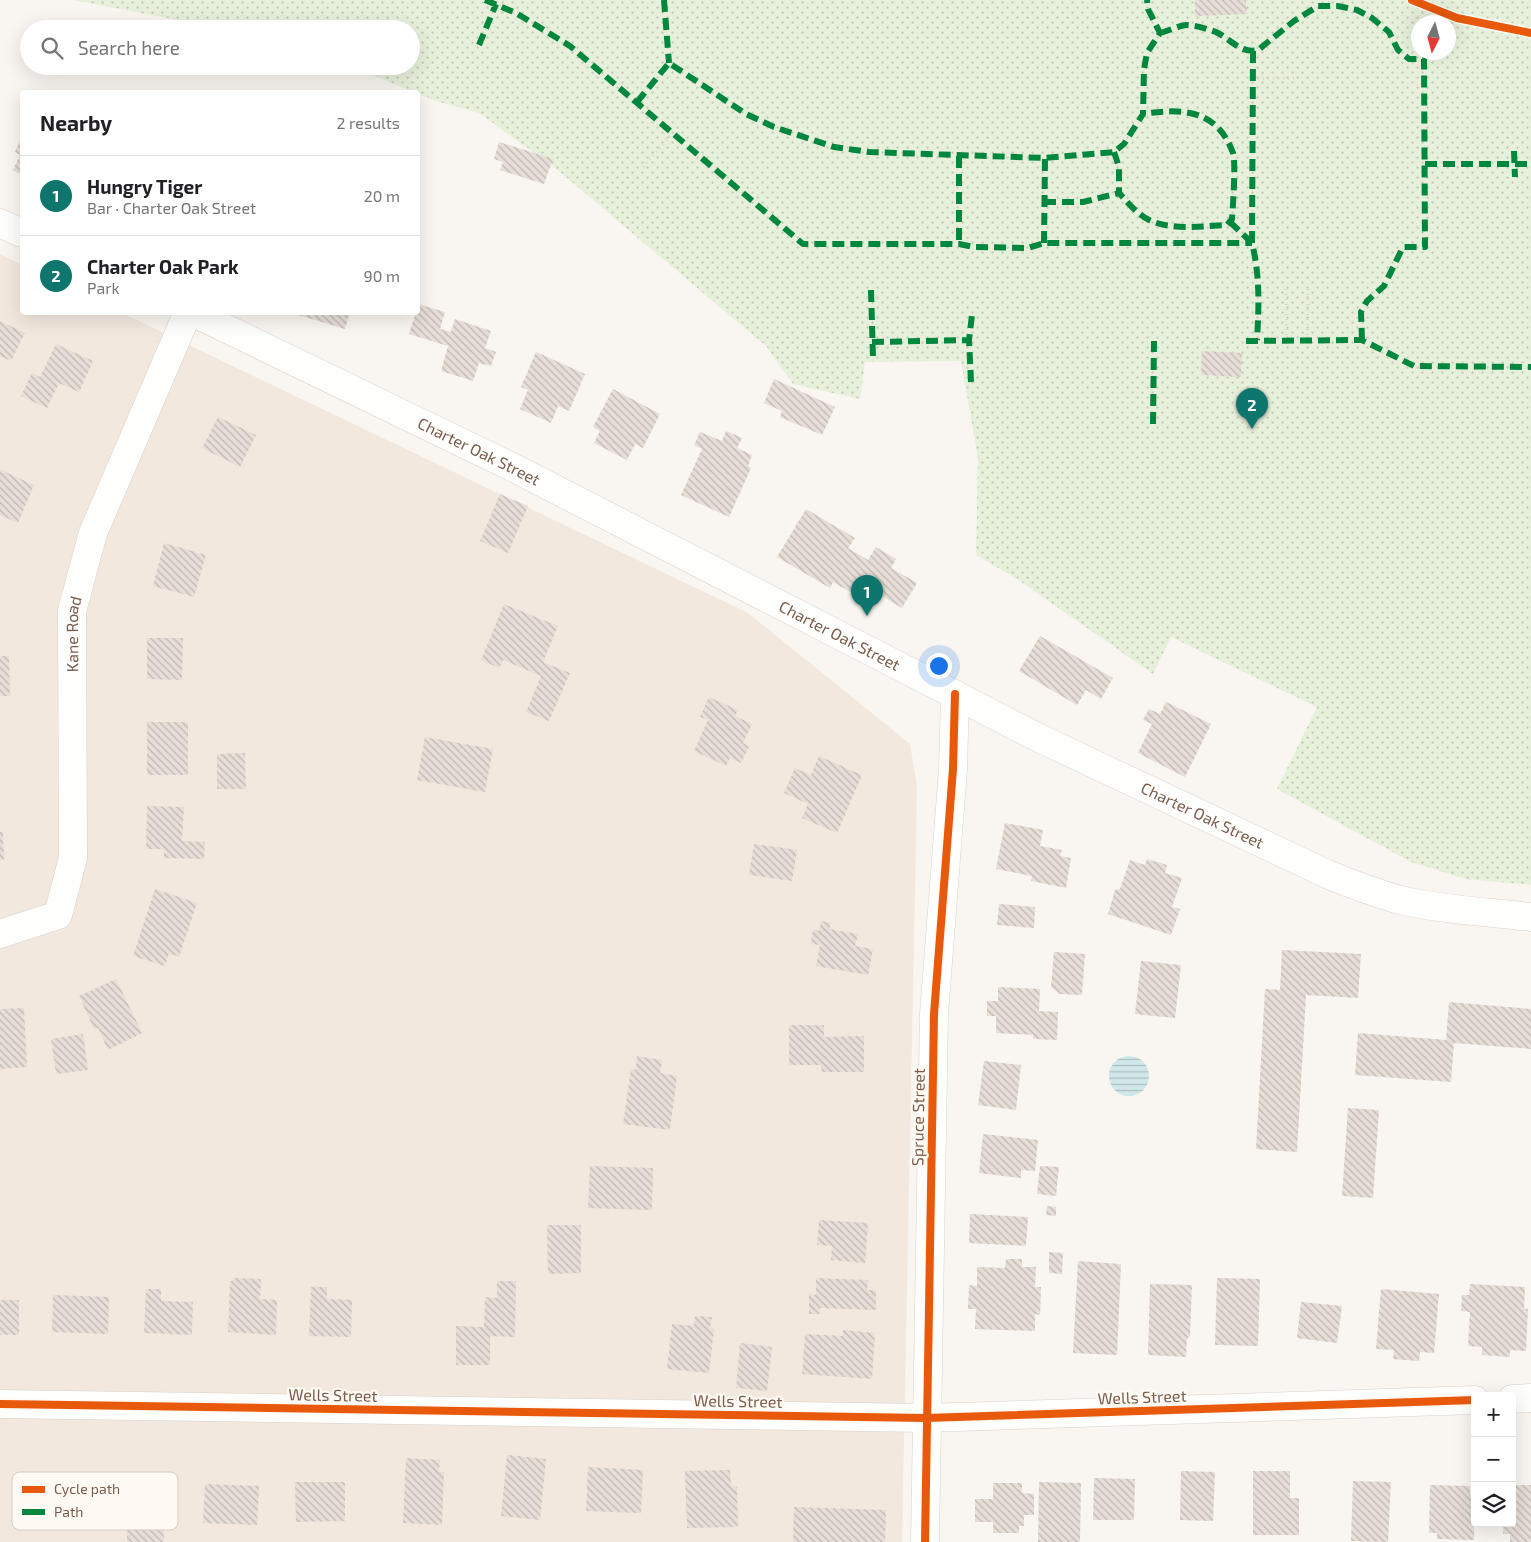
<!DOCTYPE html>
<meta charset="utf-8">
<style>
:root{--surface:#fff;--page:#f2f2f2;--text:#202124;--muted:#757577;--line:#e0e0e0;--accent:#0f766e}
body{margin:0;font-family:"Exo 2",sans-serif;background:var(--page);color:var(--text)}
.controls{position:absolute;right:15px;bottom:15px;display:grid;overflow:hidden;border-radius:5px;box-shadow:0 5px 20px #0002}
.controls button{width:45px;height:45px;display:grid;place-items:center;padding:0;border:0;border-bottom:1px solid var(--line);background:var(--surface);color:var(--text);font:25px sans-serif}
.compass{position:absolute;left:1411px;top:15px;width:45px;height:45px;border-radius:50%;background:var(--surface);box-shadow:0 5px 20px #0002;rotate:186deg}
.you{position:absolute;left:938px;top:665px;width:18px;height:18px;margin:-12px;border:4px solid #fff;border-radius:50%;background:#1a73e8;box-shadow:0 0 0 8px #1a73e833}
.badge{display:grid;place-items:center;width:32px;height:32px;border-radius:50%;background:var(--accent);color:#fff;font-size:16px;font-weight:700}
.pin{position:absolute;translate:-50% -41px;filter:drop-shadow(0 1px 2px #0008)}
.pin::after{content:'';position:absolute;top:26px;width:18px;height:15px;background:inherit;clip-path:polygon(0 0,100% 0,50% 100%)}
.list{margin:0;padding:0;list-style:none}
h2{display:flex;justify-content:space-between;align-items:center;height:65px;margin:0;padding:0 20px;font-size:21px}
h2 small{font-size:16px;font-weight:400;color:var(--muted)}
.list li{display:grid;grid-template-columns:32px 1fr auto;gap:15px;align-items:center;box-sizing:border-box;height:80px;padding:0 20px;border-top:1px solid var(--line)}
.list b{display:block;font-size:19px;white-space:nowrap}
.list p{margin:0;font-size:16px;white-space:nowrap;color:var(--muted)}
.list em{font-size:16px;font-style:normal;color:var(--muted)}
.icon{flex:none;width:28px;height:28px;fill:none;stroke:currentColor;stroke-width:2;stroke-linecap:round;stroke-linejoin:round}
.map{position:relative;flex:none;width:1531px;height:1542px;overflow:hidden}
.search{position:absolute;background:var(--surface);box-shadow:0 5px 20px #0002;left:20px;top:20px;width:400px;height:55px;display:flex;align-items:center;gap:12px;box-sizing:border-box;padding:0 18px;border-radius:28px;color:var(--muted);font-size:19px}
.panel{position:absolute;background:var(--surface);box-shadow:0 5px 20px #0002;left:20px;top:90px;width:400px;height:225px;border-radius:5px}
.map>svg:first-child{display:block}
.residential{fill:#f2e8de}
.park{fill:url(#park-dots);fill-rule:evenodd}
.water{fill:url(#water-rules)}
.building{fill:url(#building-back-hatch)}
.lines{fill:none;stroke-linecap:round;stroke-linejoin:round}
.street-casing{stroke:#d7d1cb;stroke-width:29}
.secondary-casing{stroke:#d9d2cb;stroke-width:29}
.path{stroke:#dcd5d0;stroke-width:3;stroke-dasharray:1 4;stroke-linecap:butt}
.street{stroke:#fefefd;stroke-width:28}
.secondary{stroke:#fefefd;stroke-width:28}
.quiet{stroke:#00873e;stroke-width:6;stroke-dasharray:12 6;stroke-linecap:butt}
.cycleway-casing{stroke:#fffaf3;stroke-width:11}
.cycleway{stroke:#e8590c;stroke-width:8}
.labels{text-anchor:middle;stroke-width:4.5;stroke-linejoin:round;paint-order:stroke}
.street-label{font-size:16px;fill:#7a5c4d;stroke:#fffaf3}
.key{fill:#fffaf3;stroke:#d7cbc1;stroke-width:1}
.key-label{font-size:14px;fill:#7a5c4d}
</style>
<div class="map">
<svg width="1531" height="1542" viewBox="0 0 1531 1542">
<defs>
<pattern id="park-dots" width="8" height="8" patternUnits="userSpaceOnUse" patternTransform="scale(1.25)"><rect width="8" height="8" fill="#e7f0db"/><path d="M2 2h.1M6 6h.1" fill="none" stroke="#c0c6b4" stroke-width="1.8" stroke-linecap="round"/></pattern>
<pattern id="water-rules" width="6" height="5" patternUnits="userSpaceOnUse" patternTransform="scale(1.25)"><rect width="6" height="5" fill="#d0e8ea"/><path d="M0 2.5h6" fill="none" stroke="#aebfc0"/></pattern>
<pattern id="building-back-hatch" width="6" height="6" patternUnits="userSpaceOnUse" patternTransform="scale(1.25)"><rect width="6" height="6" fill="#e6ded7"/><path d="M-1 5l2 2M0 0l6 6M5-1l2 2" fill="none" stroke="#bfb7b1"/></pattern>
</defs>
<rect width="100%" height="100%" fill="#f9f5f0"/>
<path class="residential" d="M0,254L22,265V312L122,313L748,613L910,744L917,787L902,1542H0Z"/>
<path class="park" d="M73,0H1531V885L1466,879L1411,862L1277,789L1317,707L1171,637L1153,674L1017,579L976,555L978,458L961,361L865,362L860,399L793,384L766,346L554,167L479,113L436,101L351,66H411V29H226ZM1418,22H1448V52H1418Z"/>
<path class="water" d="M1109 1076a20 20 0 1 1 40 0a20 20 0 1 1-40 0Z"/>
<path class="building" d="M1195,0H1246L1247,14L1195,16Z
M225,66H260L258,75Z
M22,136V175L13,170L20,155L15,152Z
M499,142L553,159L544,184L500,170L503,162L494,159Z
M418,304L445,312L440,329L451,332L455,319L491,331L485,348L496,352L491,366L479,363L473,381L441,371L448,346L409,334L416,312H418Z
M299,312H350L345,329L298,315Z
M0,321L25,333L11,361L0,356Z
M56,344L93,361L79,392L59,383L47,408L21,396L32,373L40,377Z
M1202,351L1242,353L1241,377L1201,375Z
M536,352L585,374L569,411L558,406L551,423L520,409L528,390L521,387Z
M774,379L835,407L822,435L780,417L782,411L764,403Z
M613,389L660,414L643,448L635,444L627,460L594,443L600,431L593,427Z
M218,417L256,435L240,467L202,448Z
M726,431L742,438L737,448L752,455L748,466L751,468L729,517L681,495L702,449L694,445L700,432L722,441Z
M1,470L34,485L18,523L0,515V473Z
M500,494L528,506L508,553L480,541Z
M806,509L855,538L848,548L868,560L876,547L896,559L891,568L917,583L902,608L872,590L866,601L833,582L830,588L777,557Z
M164,543L206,555L194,597L153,586Z
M504,604L558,626L543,662L570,673L549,721L526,712L541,676L503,660L499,668L481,660Z
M1040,636L1113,678L1101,699L1086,690L1077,705L1019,671Z
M147,638H183L182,680L147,679Z
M0,656H9L10,696H0Z
M709,697L738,710L735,716L752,724L743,743L749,747L741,763L730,758L726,766L694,751L708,720L700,717Z
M1166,702L1211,724L1185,777L1138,753L1152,724L1143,720L1149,709L1160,714Z
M147,722H188V775H147Z
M425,737L493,749L485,792L417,780Z
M245,753L246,789H217V754Z
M819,756L862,775L837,833L802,818L808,804L784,793L795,768L811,775Z
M147,806L184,807L182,841L205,842L204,859L164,858V849H146Z
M1005,823L1043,830L1040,846L1062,850L1060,856L1071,858L1066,888L1031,881L1032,876L996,869Z
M0,832H3L4,860H0Z
M754,844L797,850L792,881L749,875Z
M1147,859L1167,865L1165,873L1182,878L1172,907L1180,909L1171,935L1108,914L1115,890L1120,889L1130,860L1145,865Z
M155,889L197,903L179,957L169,953L165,966L133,956Z
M999,904L1035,907L1034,928L997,925Z
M821,921L831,923L829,929L858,934L855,946L873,949L868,975L816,966L820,945L811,944L813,929L819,931Z
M1282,950L1361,954L1358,998L1306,995L1297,1152L1256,1149L1265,989L1280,990Z
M1054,952L1085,954L1082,995L1059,994L1051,987Z
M1141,961L1181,965L1175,1018L1135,1014Z
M116,979L142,1033L108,1050L98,1028L94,1029L79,996Z
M998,987L1040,989L1039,1011L1058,1012L1057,1040L1033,1039V1035L996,1033V1016H987V1001H998Z
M1449,1002L1531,1009V1049L1454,1043L1451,1082L1355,1075L1358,1033L1446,1040Z
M24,1008L27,1067L0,1069V1009Z
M789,1025H824V1037L864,1036V1072H822L821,1065H789Z
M83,1034L88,1070L56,1074L51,1039Z
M637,1056L662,1060L660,1073L677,1076L670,1130L623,1124L631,1069L636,1070Z
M984,1061L1021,1065L1016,1110L978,1105Z
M1348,1108L1379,1110L1373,1198L1342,1196Z
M983,1134L1038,1140L1035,1171L1021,1170V1178L979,1173Z
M590,1166L653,1168L652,1210L588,1208Z
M1040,1166L1059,1167L1056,1196L1037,1194Z
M1047,1206L1056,1207V1216L1046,1215Z
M970,1214L1028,1217L1026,1246L969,1243Z
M819,1220L868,1223L865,1263L831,1260L832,1246L817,1245Z
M547,1225H581V1273L548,1274Z
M1049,1252L1063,1253L1062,1274L1049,1273Z
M1006,1259H1022V1267H1036L1035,1287H1041L1040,1315L1035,1314V1331L975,1329L976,1309H968L969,1285L977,1286V1267L1005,1268Z
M1078,1261L1121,1264L1117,1355L1073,1353Z
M235,1278L261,1279L260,1299L277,1300L276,1335L228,1332L230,1282Z
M816,1278L868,1280L867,1290H876V1310L820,1308V1314H809V1294L816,1295Z
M1217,1278L1260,1279L1258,1346L1215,1345Z
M497,1281H516L515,1337L490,1336V1365H456V1326L484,1327L485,1297L497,1298Z
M1150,1284L1192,1285L1190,1336L1187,1339L1186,1357L1148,1355Z
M1470,1284L1525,1287L1524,1309H1528L1526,1351L1510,1350V1357L1482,1355V1347L1468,1346L1470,1312L1461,1311L1462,1295H1469Z
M311,1287H327V1299L352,1300L351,1337L309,1336Z
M146,1289H161V1301L193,1302L192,1335L144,1333Z
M1381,1289L1439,1294L1434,1353L1420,1352L1419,1361L1393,1359L1394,1350L1376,1349Z
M53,1295L109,1297L108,1334L52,1332Z
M0,1300H19V1335H0Z
M1301,1302L1342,1306L1337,1343L1297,1338Z
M695,1316L712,1317L710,1328L714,1329L709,1373L667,1369L672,1324L694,1326Z
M843,1330L875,1333L872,1379L802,1374L805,1334L843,1336Z
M740,1343L772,1347L767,1391L736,1388Z
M507,1455L546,1459L540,1520L501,1516Z
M406,1458L440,1460L439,1472H444L442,1525L403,1523Z
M588,1467L643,1470L641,1513L586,1511Z
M730,1470L731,1486L737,1487L738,1527L687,1528L685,1471Z
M1181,1471L1215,1472L1213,1521L1180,1520Z
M1253,1471H1290V1498H1299V1535H1253Z
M1094,1478L1135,1479L1134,1520H1093Z
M1353,1481L1391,1482L1388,1542L1351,1541Z
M295,1482H345V1521L296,1522Z
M1039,1482L1081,1483L1080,1542H1038Z
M993,1483H1022V1493L1034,1494V1515H1024V1526H1019V1533H993V1522H975V1499H993Z
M205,1484L259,1486L257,1525L203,1523Z
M1430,1485L1470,1486V1494H1475L1474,1540L1437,1539V1533H1429Z
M1512,1485H1531V1542H1510V1534H1503V1523H1512Z
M31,1489L86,1490L85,1530L29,1528Z
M127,1489H164V1542H127Z
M794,1507L886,1510L885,1542H793Z"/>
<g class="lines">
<g class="street-casing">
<g id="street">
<path id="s1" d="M0,934L58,915L73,858L72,611L93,533L188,312"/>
<path d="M1512,1399L1531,1398"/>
<path d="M0,1404L926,1418L1475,1400"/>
</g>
</g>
<g class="secondary-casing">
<g id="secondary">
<path d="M0,223L22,233"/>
<path id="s2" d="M192,312L516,469L1037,737L1327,874C1351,884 1375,893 1400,900C1443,910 1488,912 1531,917"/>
<path d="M925,1542L934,1014L953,769L955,694"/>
</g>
</g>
<path class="path" d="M1253,79L1298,78
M643,167L673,133
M1286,289L1287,340
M1307,340L1308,289"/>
<use href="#street" class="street"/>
<use href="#secondary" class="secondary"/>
<path class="quiet" d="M485,0L516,13L570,46L803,244H959L974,247L1028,248L1044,243H1252
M664,0L669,63
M1160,33C1168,31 1178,26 1186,25C1195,25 1208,29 1216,32C1231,39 1240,54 1258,50L1294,21L1318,6H1338L1357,10L1372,18L1389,32L1398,50L1409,59H1424L1425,247H1403L1384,286L1367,301L1361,312L1362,340
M479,45L496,4
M1253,51L1252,243C1260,276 1259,306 1257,340
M637,102L669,63L746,114L774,127L834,147L869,152L1045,158L1114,152L1124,144L1143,114L1144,69L1147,53L1160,33L1148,9L1147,0
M1514,151L1515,177
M1114,152L1119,167V193C1128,203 1137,214 1149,220C1173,231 1202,226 1227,225L1232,219C1233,206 1236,162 1233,153C1217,109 1182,108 1143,114
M959,156V244
M1425,164H1531
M1044,202H1083L1119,193
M1230,222L1252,243
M1044,243L1045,158
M871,290L873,358
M1246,341L1362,340L1414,366L1531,367
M872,342L969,340
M971,382L969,340L972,315
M1153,424L1154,341"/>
<g class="cycleway-casing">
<path id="cycleway" d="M1412,0L1457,18L1531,33
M0,1404L926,1418L1475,1400
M925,1542L934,1014L953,769L955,694"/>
</g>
<use href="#cycleway" class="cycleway"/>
</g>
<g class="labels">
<g class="street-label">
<text dy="6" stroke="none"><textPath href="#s2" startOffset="319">Charter Oak Street</textPath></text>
<text dy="6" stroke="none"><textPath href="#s1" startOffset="344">Kane Road</textPath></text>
<text dy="6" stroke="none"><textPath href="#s2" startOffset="724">Charter Oak Street</textPath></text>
<text dy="6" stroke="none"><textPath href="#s2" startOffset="1129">Charter Oak Street</textPath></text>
<text transform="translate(918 1117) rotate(-89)" y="6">Spruce Street</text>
<text transform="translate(333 1395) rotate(1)" y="6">Wells Street</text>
<text transform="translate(1142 1397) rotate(-2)" y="6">Wells Street</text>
<text transform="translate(738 1401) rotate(1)" y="6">Wells Street</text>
</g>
</g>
<rect x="12" y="1472" width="166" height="58" rx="8" class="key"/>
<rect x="22" y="1486" width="23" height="7" fill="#e8590c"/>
<rect x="22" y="1509" width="23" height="6" fill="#00873e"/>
<g class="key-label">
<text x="54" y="1494">Cycle path</text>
<text x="54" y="1517">Path</text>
</g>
</svg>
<div class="controls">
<button>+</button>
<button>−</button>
<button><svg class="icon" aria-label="layers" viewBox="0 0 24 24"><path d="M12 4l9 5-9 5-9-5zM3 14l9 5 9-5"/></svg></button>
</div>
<svg class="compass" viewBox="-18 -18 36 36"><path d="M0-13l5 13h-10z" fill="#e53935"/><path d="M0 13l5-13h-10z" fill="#757577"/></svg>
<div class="you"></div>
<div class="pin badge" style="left:867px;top:616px">1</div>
<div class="pin badge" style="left:1252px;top:429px">2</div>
<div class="search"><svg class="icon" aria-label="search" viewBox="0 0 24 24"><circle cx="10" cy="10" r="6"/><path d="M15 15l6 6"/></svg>Search here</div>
<section class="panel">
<h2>Nearby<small>2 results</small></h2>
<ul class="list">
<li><span class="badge">1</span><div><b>Hungry Tiger</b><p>Bar · Charter Oak Street</p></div><em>20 m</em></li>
<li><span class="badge">2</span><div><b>Charter Oak Park</b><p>Park</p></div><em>90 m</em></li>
</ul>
</section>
</div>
